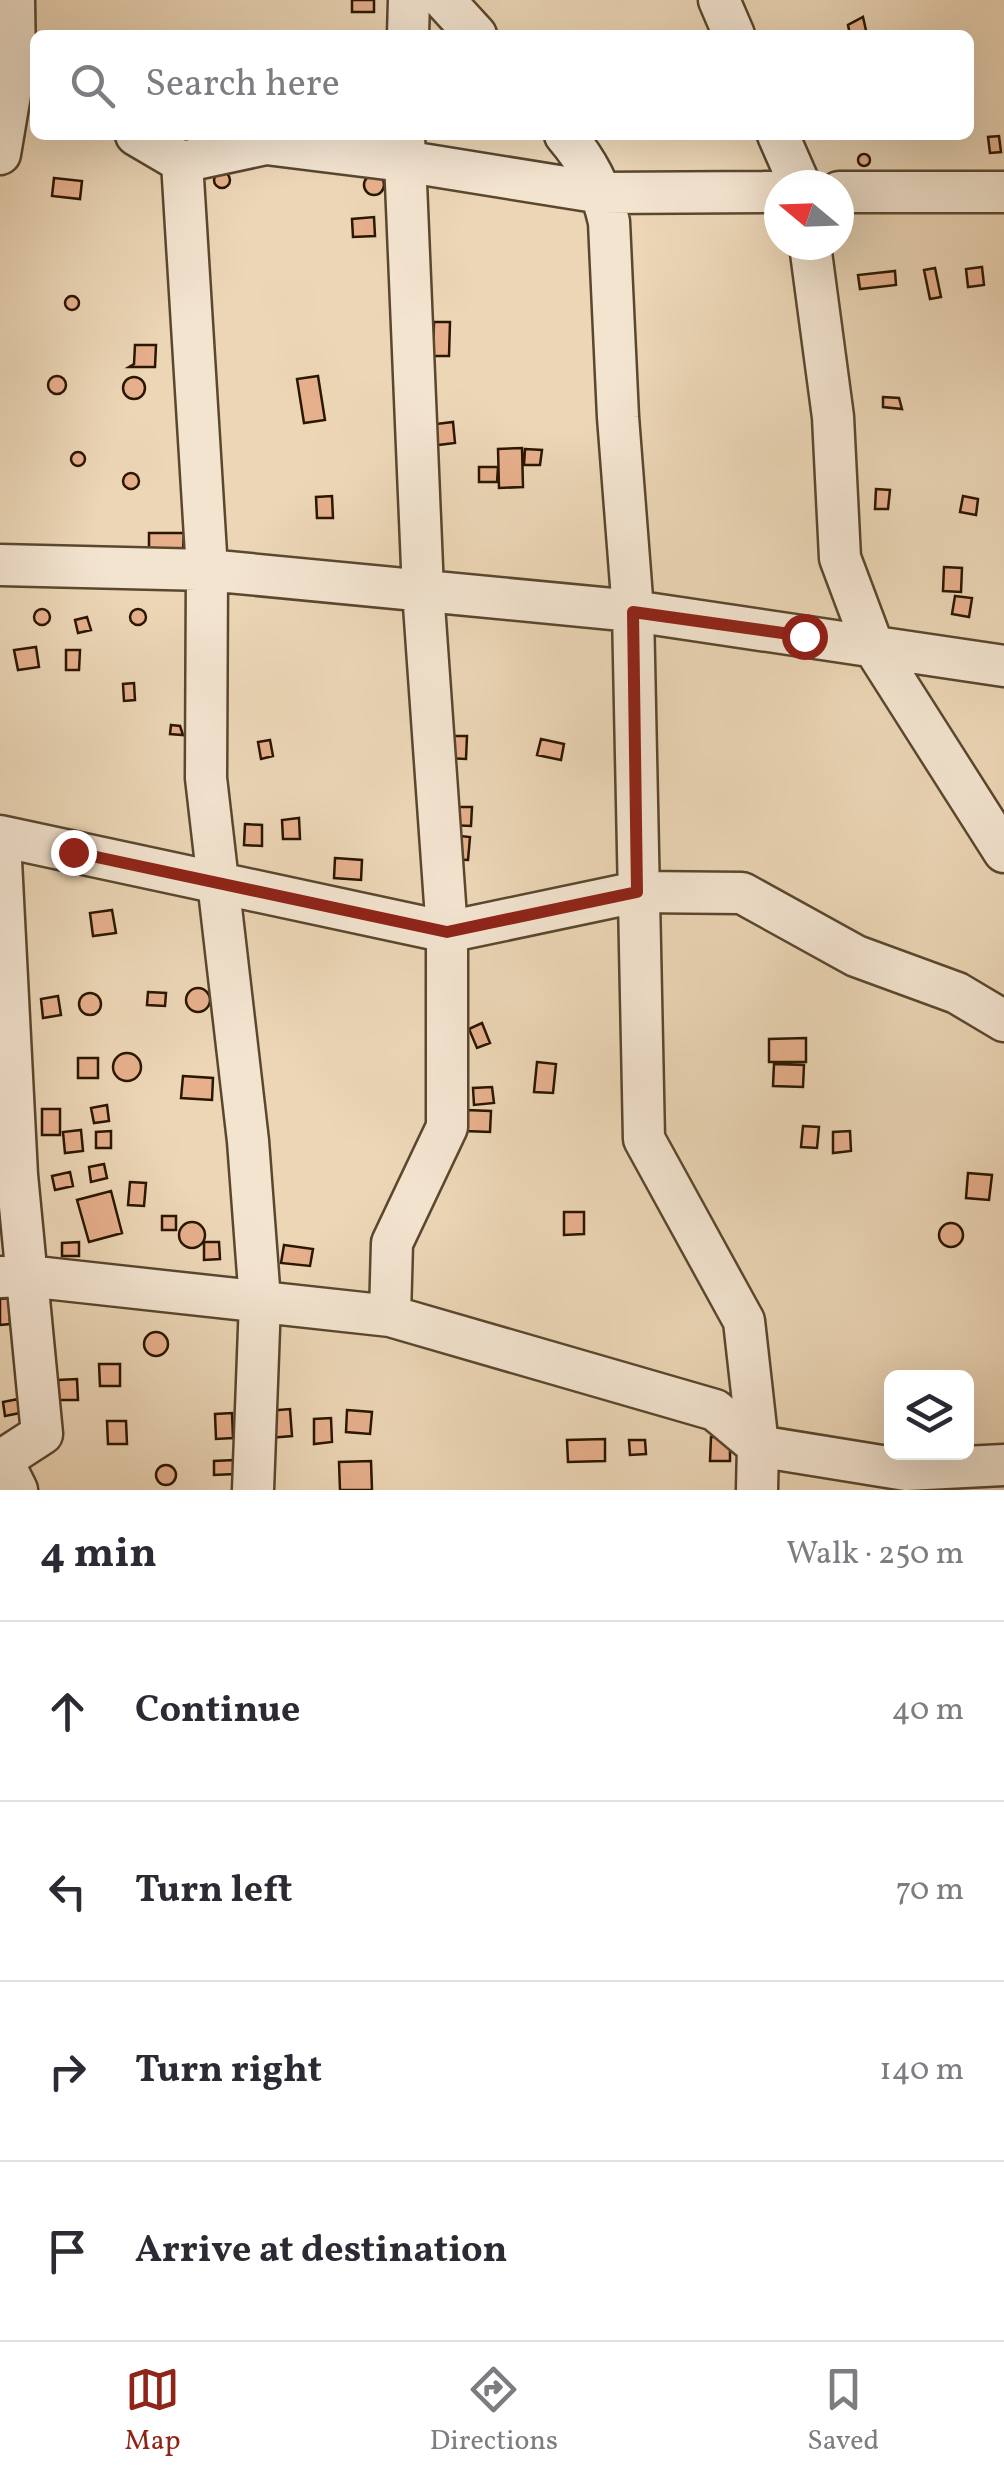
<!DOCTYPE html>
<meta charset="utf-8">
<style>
:root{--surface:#fff;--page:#f2f2f3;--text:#2b2b33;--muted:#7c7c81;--line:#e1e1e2;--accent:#8f2418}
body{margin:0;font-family:Vollkorn,serif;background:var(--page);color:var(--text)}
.controls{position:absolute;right:30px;bottom:30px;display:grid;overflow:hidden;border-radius:15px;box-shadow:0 10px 40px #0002}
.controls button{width:90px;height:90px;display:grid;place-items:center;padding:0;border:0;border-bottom:2px solid var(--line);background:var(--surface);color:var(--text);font:50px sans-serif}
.compass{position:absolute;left:764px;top:170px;width:90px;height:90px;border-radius:50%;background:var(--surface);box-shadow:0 10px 40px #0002;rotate:289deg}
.stop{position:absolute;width:30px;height:30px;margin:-22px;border:8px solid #8f2418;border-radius:50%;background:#fff}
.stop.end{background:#8f2418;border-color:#fff;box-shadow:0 2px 10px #0008}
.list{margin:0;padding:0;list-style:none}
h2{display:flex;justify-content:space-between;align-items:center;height:130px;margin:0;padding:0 40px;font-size:42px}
h2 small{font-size:32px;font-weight:400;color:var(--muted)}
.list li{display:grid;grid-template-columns:65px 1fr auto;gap:30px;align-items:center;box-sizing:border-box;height:180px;padding:0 40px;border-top:2px solid var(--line)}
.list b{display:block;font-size:38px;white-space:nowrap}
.list em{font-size:32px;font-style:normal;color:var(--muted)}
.icon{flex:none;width:55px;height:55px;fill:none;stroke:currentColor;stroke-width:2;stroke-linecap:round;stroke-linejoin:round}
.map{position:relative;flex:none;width:1004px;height:1490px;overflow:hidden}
.search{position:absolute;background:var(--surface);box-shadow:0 10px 40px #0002;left:30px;right:30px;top:30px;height:110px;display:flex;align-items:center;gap:25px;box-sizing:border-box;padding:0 35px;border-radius:15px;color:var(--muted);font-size:38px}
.sheet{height:850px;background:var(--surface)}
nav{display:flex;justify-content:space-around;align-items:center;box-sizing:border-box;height:140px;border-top:2px solid var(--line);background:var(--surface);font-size:28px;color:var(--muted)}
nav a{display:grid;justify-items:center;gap:5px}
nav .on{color:var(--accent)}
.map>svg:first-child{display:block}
.building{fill:#e7b08d;stroke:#2a1700;stroke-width:2.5}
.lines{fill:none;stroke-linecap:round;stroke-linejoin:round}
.minor-casing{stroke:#5a472e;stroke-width:45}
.minor{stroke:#f3e4d0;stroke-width:40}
.route{stroke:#8f2418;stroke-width:12}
</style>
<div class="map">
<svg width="1004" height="1490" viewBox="0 0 1004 1490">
<rect width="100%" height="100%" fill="#ecd6b6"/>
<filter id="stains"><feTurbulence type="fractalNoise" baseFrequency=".002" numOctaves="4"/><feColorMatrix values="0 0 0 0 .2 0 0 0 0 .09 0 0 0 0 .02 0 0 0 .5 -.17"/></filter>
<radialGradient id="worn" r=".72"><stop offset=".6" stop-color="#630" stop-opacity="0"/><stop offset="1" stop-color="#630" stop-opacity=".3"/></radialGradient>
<path class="building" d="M352,0H374V12H352Z
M863,17L867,35H850L848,25Z
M999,136L1001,152L990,153L988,137Z
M858 160a6 6 0 1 1 12 0a6 6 0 1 1-12 0Z
M214 180a8 8 0 1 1 16 0a8 8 0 1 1-16 0Z
M364 185a10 10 0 1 1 20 0a10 10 0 1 1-20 0Z
M54,178L82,181L80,199L52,196Z
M374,217L375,236L353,237L352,219Z
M982,267L984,285L968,287L966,269Z
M935,268L941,297L930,299L924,270Z
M895,271L896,285L860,289L858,275Z
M65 303a7 7 0 1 1 14 0a7 7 0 1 1-14 0Z
M434,322H450L449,356H433Z
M135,345H156L155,367H129L134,364Z
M318,376L325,420L304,423L297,379Z
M48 385a9 9 0 1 1 18 0a9 9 0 1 1-18 0Z
M123 388a11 11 0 1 1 22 0a11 11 0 1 1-22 0Z
M883,397L899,398L902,409L883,407Z
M453,422L455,443L438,445L436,424Z
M522,448L523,487L499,488L498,449Z
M525,449L542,450L540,465H524Z
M71 459a7 7 0 1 1 14 0a7 7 0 1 1-14 0Z
M479,467H498L497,482H479Z
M123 481a8 8 0 1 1 16 0a8 8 0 1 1-16 0Z
M876,489L890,490L888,509H875Z
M332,496L333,518H317L316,497Z
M963,496L978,499L976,515L960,512Z
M149,533H184L183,551L149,550Z
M944,567L962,568L961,592L943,591Z
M955,596L972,598L969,617L952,614Z
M34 617a8 8 0 1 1 16 0a8 8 0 1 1-16 0Z
M130 617a8 8 0 1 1 16 0a8 8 0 1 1-16 0Z
M87,617L91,630L78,633L75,620Z
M36,647L39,667L18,670L14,650Z
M66,650H80L79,670H66Z
M134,683L135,700L124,701L123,684Z
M171,725L180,726L183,735L170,734Z
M447,736H467L466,759L446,758Z
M541,739L564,744L561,760L537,755Z
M270,740L273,756L261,759L258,742Z
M451,807H472L471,826L450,825Z
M299,818L300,839H283L282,820Z
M245,824L262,825V846L244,845Z
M451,835L470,837L468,860L449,859Z
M335,858L362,860L361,880L334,878Z
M112,910L116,933L93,936L90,913Z
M186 1000a12 12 0 1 1 24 0a12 12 0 1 1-24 0Z
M148,992L166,993L165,1006L147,1005Z
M79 1004a11 11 0 1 1 22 0a11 11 0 1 1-22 0Z
M58,996L61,1015L43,1018L41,999Z
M482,1023L490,1043L477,1048L469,1029Z
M806,1038V1062H769V1039Z
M113 1067a14 14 0 1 1 28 0a14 14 0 1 1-28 0Z
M78,1058H98V1078H78Z
M537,1062L556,1064L553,1093L534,1092Z
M774,1064L804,1065L803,1087L773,1086Z
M183,1076L213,1078L212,1100L181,1098Z
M492,1087L494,1103L474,1105L473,1088Z
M107,1105L109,1121L94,1123L91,1108Z
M42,1109H60V1135H42Z
M466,1110L491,1111L490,1132L465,1131Z
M803,1126L819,1127L817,1148L801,1147Z
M81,1130L83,1151L65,1153L63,1132Z
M111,1131V1148H96V1132Z
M850,1131L851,1151L833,1153V1132Z
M104,1164L107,1178L91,1182L89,1167Z
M70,1172L73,1186L55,1190L52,1176Z
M968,1173L992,1175L989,1200L966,1198Z
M130,1182L146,1183L144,1206L128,1205Z
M111,1191L122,1233L89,1242L77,1200Z
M564,1212H584V1234L564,1235Z
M162,1216H176V1230H162Z
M179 1235a13 13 0 1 1 26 0a13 13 0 1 1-26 0Z
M939 1235a12 12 0 1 1 24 0a12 12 0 1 1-24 0Z
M79,1242V1256H62V1243Z
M204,1242H219L220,1259L204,1260Z
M284,1245L313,1249L310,1266L281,1263Z
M9,1298L10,1324L0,1325V1299Z
M144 1344a12 12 0 1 1 24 0a12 12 0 1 1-24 0Z
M99,1364H120V1386H100Z
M77,1379L78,1400H59L58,1380Z
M18,1399L20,1413L5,1416L3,1402Z
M290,1409L292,1436L269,1438L267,1411Z
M347,1410L372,1412L370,1434L346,1432Z
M232,1413L233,1438L216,1439L215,1414Z
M331,1418L332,1442L314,1444V1419Z
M107,1421H126L127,1444H108Z
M711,1437H730V1461H710Z
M605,1439V1461L568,1462L567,1440Z
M629,1440H645L646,1454L630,1455Z
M234,1460L235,1474L214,1475V1461Z
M371,1461L372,1490H340L339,1462Z
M156 1475a10 10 0 1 1 20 0a10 10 0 1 1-20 0Z"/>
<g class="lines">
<g class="minor-casing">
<path id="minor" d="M444,0L476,35
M719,0L734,35
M408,35L409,0
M136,135L182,162L266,144L403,161L602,193L779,192
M565,135C588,162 601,187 609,222L618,417L633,611L644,1139L744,1321L758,1446L757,1490
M778,135L800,185
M0,154L15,65L14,0
M182,162L207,570L206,778L248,1141L260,1301L253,1490
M839,192H1004
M810,245L833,417L840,558L873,646L1004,852
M0,565L207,570L633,611L1004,666
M0,836L447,932L637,892L742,893L856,956L957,993L1004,1021
M0,841L17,1175L42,1434L2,1460L17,1490
M0,1277L27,1276L390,1316L715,1410L758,1446L906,1470L1004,1465
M390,1316L392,1243L447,1127V932L423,591L404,135"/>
</g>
<use href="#minor" class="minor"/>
</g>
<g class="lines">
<path class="route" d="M73,852L447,932L637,892L633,612L804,636"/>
</g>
<rect width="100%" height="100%" filter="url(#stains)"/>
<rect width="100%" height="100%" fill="url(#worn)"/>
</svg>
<div class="controls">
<button><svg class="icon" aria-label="layers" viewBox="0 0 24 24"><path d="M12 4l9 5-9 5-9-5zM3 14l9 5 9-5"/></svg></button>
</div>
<svg class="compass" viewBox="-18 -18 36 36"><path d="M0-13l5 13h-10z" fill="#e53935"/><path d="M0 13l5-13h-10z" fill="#7c7c81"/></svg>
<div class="stop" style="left:804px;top:636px"></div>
<div class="stop end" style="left:73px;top:852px"></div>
<div class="search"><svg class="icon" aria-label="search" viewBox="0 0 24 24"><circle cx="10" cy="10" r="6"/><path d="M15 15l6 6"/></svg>Search here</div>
</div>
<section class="sheet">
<h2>4 min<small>Walk · 250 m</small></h2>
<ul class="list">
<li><svg class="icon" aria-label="ahead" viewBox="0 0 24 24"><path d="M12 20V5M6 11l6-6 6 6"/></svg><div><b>Continue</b></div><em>40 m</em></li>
<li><svg class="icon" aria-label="left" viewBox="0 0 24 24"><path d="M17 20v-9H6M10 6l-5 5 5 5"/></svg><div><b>Turn left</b></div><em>70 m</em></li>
<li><svg class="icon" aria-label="right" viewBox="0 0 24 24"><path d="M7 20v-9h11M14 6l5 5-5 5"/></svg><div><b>Turn right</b></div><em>140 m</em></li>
<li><svg class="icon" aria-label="arrive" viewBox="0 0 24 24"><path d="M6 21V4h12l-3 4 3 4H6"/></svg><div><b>Arrive at destination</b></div></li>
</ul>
</section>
<nav>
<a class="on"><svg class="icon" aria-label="map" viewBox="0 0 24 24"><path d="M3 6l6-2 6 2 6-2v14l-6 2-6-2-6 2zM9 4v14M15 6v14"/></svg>Map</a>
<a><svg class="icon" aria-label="directions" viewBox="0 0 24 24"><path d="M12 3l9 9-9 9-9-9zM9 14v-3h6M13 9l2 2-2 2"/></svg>Directions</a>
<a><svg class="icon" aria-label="saved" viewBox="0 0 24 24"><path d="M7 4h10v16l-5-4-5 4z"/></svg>Saved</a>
</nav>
